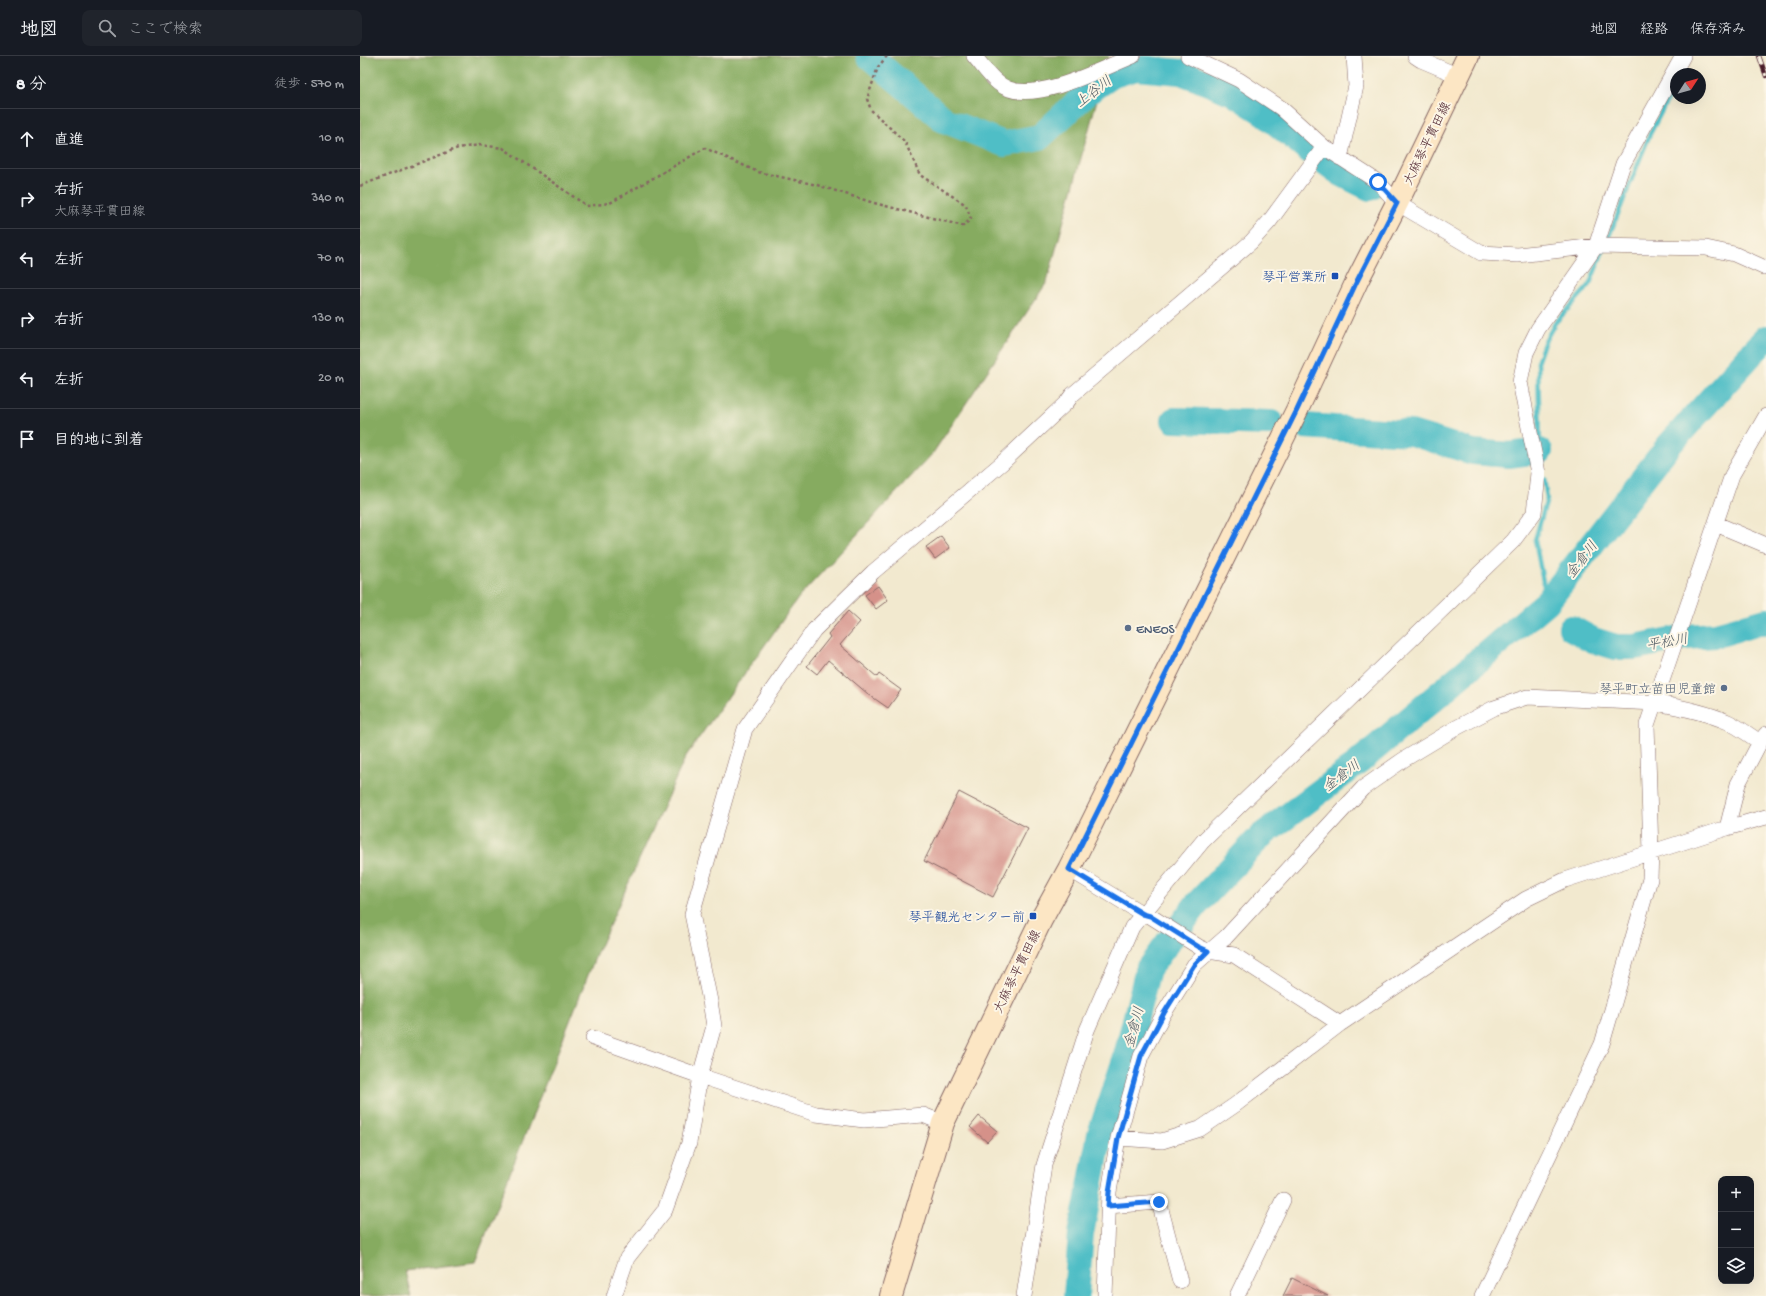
<!DOCTYPE html>
<html lang="ja">
<meta charset="utf-8">
<style>
:root{--surface:#171b24;--page:#20242c;--text:#f1f3f6;--muted:#9ea1a6;--line:#363941}
body{margin:0;font-family:"Gochi Hand","Klee One",sans-serif;background:var(--page);color:var(--text)}
.controls{position:absolute;right:12px;bottom:12px;display:grid;overflow:hidden;border-radius:8px;box-shadow:0 4px 16px #0002}
.controls button{width:36px;height:36px;display:grid;place-items:center;padding:0;border:0;border-bottom:1px solid var(--line);background:var(--surface);color:var(--text);font:20px sans-serif}
.compass{position:absolute;left:1310px;top:12px;width:36px;height:36px;border-radius:50%;background:var(--surface);box-shadow:0 4px 16px #0002;rotate:54deg}
.stop{position:absolute;width:12px;height:12px;margin:-9px;border:3px solid #1a73e8;border-radius:50%;background:#fff}
.stop.end{background:#1a73e8;border-color:#fff;box-shadow:0 1px 4px #0008}
.list{margin:0;padding:0;list-style:none}
h2{display:flex;justify-content:space-between;align-items:center;height:52px;margin:0;padding:0 16px;font-size:17px}
h2 small{font-size:13px;font-weight:400;color:var(--muted)}
.list li{display:grid;grid-template-columns:26px 1fr auto;gap:12px;align-items:center;box-sizing:border-box;height:60px;padding:0 16px;border-top:1px solid var(--line)}
.list b{display:block;font-size:15px;white-space:nowrap}
.list p{margin:0;font-size:13px;white-space:nowrap;color:var(--muted)}
.list em{font-size:13px;font-style:normal;color:var(--muted)}
.icon{flex:none;width:22px;height:22px;fill:none;stroke:currentColor;stroke-width:2;stroke-linecap:round;stroke-linejoin:round}
.map{position:relative;flex:none;width:1406px;height:1240px;overflow:hidden}
header{display:flex;align-items:center;gap:24px;box-sizing:border-box;height:56px;padding:0 20px;background:var(--surface);border-bottom:1px solid var(--line)}
header strong{font-size:19px}
nav{display:flex;gap:22px;margin-inline-start:auto;font-size:14px}
.search{width:280px;height:36px;background:var(--page);display:flex;align-items:center;gap:10px;box-sizing:border-box;padding:0 14px;border-radius:8px;color:var(--muted);font-size:15px}
main{display:flex}
aside{flex:1;background:var(--surface)}
.map>svg:first-child{display:block}
.forest{fill:#86ab61;stroke:#686546}
.lines{fill:none;stroke-linecap:round;stroke-linejoin:round}
.stream{stroke:#50bec6;stroke-width:4.5}
.river{stroke:#50bec6;stroke-width:26}
.building{fill:#d59189}
.minor-casing{stroke:#856664;stroke-width:16}
.secondary-casing{stroke:#856664;stroke-width:24}
.path{stroke:#856664;stroke-width:2.5;stroke-dasharray:3 3;stroke-linecap:butt}
.minor{stroke:#fff;stroke-width:15}
.secondary{stroke:#fce6c4;stroke-width:22}
.rail-casing{stroke:#4a1f2b;stroke-width:4.5}
.rail{stroke:#fcf5e5;stroke-width:3;stroke-dasharray:9;stroke-linecap:butt}
.route{stroke:#1a73e8;stroke-width:5}
.transit-dot{fill:#1a4fb4;stroke:#fcf5e5;stroke-width:1.5}
.service-dot{fill:#5c6f8a;stroke:#fcf5e5;stroke-width:1.5}
.labels{text-anchor:middle;stroke-width:4;stroke-linejoin:round;paint-order:stroke}
.street-label{font-size:13px;fill:#4a1f2b;stroke:#fcf5e5}
.transit-label{font-size:13px;fill:#164399;stroke:#fcf5e5;text-anchor:end}
.service-label{font-size:13px;fill:#4e5e75;stroke:#fcf5e5;text-anchor:start}
.water-label{font-size:14px;font-style:italic;fill:#4c5761;stroke:#fcf5e5}
</style>
<header>
<strong>地図</strong>
<div class="search"><svg class="icon" aria-label="search" viewBox="0 0 24 24"><circle cx="10" cy="10" r="6"/><path d="M15 15l6 6"/></svg>ここで検索</div>
<nav><a>地図</a><a>経路</a><a>保存済み</a></nav>
</header>
<main>
<aside>
<h2>8 分<small>徒歩 · 570 m</small></h2>
<ul class="list">
<li><svg class="icon" aria-label="ahead" viewBox="0 0 24 24"><path d="M12 20V5M6 11l6-6 6 6"/></svg><div><b>直進</b></div><em>10 m</em></li>
<li><svg class="icon" aria-label="right" viewBox="0 0 24 24"><path d="M7 20v-9h11M14 6l5 5-5 5"/></svg><div><b>右折</b><p>大麻琴平貫田線</p></div><em>340 m</em></li>
<li><svg class="icon" aria-label="left" viewBox="0 0 24 24"><path d="M17 20v-9H6M10 6l-5 5 5 5"/></svg><div><b>左折</b></div><em>70 m</em></li>
<li><svg class="icon" aria-label="right" viewBox="0 0 24 24"><path d="M7 20v-9h11M14 6l5 5-5 5"/></svg><div><b>右折</b></div><em>130 m</em></li>
<li><svg class="icon" aria-label="left" viewBox="0 0 24 24"><path d="M17 20v-9H6M10 6l-5 5 5 5"/></svg><div><b>左折</b></div><em>20 m</em></li>
<li><svg class="icon" aria-label="arrive" viewBox="0 0 24 24"><path d="M6 21V4h12l-3 4 3 4H6"/></svg><div><b>目的地に到着</b></div></li>
</ul>
</aside>
<div class="map">
<svg width="1406" height="1240" viewBox="0 0 1406 1240">
<rect width="100%" height="100%" fill="#fcf5e5"/>
<filter id="ink" filterUnits="userSpaceOnUse"><feTurbulence type="fractalNoise" baseFrequency=".025" numOctaves="2"/><feDisplacementMap in="SourceGraphic" scale="8" xChannelSelector="R" yChannelSelector="G"/><feConvolveMatrix kernelMatrix="1 2 1 2 8 2 1 2 1" color-interpolation-filters="sRGB"/></filter>
<filter id="wash" filterUnits="userSpaceOnUse"><feTurbulence type="fractalNoise" baseFrequency=".012" numOctaves="4" result="noise"/><feDisplacementMap in="SourceGraphic" scale="16" xChannelSelector="R" yChannelSelector="G"/><feGaussianBlur stdDeviation="0.9" result="paint"/><feColorMatrix in="noise" values="0 0 0 0 0 0 0 0 0 0 0 0 0 0 0 0 0 1.4 0 .05"/><feComposite in="paint" operator="in"/></filter>
<g filter="url(#wash)">
<rect width="100%" height="100%" fill="#f2e9cf"/>
<path class="forest" d="M0,0H749L687,226L573,397L439,541L326,700L236,899L115,1206L45,1215L51,1240H0Z"/>
<g class="lines">
<path class="stream" d="M1180,390L1178,304L1184,287L1195,267L1229,230L1290,78L1312,35
M1184,423L1187,443L1175,484L1187,546"/>
<path class="river" d="M509,0L584,64L644,88L680,81L728,36L753,19L776,12L821,16L873,37L904,57L951,96L980,117L1010,132
M814,364L911,367
M944,370L1051,377L1113,396L1149,399L1180,395
M1211,572L1233,584L1256,591H1275L1325,581L1356,579L1406,565
M716,1240L721,1178L740,1078L765,1004L788,913L836,849L901,780L999,706L1187,546L1309,389L1406,282"/>
</g>
<g id="blocks">
<path class="building" d="M581,480L590,492L575,503L566,491Z
M518,530L528,544L516,553L505,539Z
M488,555L500,566L480,589L517,621L519,618L541,634L528,652L508,638L468,604L457,618L447,610L470,581L468,578Z
M599,736L668,772L633,841L564,805Z
M619,1060L637,1075L627,1086L610,1071Z
M932,1222L968,1240H923Z"/>
</g>
</g>
<g filter="url(#ink)">
<use href="#blocks" fill-opacity="0" stroke="#856664" stroke-width="1"/>
<g class="lines">
<g class="minor-casing">
<path id="minor" d="M614,0C624,11 634,28 649,33C680,45 743,12 773,0
M828,0L879,24L921,52L964,91L1018,126L1037,147L1121,197L1158,199L1236,190L1346,192L1374,198L1403,211
M1055,0L1061,4L1099,20
M980,102L996,30L994,0
M1356,468L1406,489
M1367,772L1378,728L1400,686L1406,678
M709,813L783,858L790,860L839,891L848,895L874,899L980,968
M233,982L340,1020L456,1058L504,1064L563,1059L583,1067
M758,1082L802,1085L840,1073L875,1049L980,968L1166,843L1205,824L1367,772L1406,761
M748,1150L799,1146L820,1225
M254,1240L267,1202L305,1154L329,1087L340,1020L354,970L350,945L332,858L385,673L454,574L513,516L642,407L707,346L712,339L891,186L909,166L964,91
M664,1240L684,1109L727,974L772,871L843,785L1153,485L1174,457L1178,417L1160,326L1166,297L1178,273L1236,190L1263,108L1323,0
M745,1240L749,1136L758,1082L781,1000L804,957L834,909L866,881L1003,732L1043,704L1096,672L1134,652L1167,641L1296,647C1320,651 1345,656 1368,666C1379,671 1389,679 1400,686
M877,1240L923,1144
M1122,1240L1242,988L1290,823L1291,796L1287,669L1372,419L1406,360"/>
</g>
<g class="secondary-casing">
<path id="secondary" d="M531,1240L583,1067L681,864L709,813L937,354L997,225L1037,147L1108,0"/>
</g>
<path class="path" d="M0,130L98,92L120,89L143,92L227,150L250,147L345,92L398,116L457,129L514,147L603,170L611,163L606,149L560,119L545,86L511,54L507,43L518,11L527,0"/>
<use href="#minor" class="minor"/>
<use href="#secondary" class="secondary"/>
<g class="rail-casing">
<path id="rail" d="M1399,0L1406,20"/>
</g>
<use href="#rail" class="rail"/>
</g>
</g>
<g class="lines" filter="url(#ink)">
<path class="route" d="M799,1146L748,1150L749,1136L758,1082L781,1000L804,957L834,909L848,895L839,891L790,860L783,858L709,813L937,354L997,225L1037,147L1018,126"/>
</g>
<g class="transit-dot">
<rect x="971" y="216" width="8" height="8" rx="2"/>
<rect x="669" y="856" width="8" height="8" rx="2"/>
</g>
<g class="service-dot">
<circle cx="768" cy="572" r="4"/>
<circle cx="1364" cy="632" r="4"/>
</g>
<g class="labels">
<g class="street-label">
<text transform="translate(1066 87) rotate(-64)" y="5">大麻琴平貫田線</text>
<text transform="translate(656 915) rotate(-64)" y="5">大麻琴平貫田線</text>
</g>
<g class="transit-label">
<text x="967" y="225">琴平営業所</text>
<text x="665" y="865">琴平観光センター前</text>
</g>
<g class="service-label">
<text x="776" y="577">ENEOS</text>
<text x="1356" y="637" text-anchor="end">琴平町立苗田児童館</text>
</g>
<g class="water-label">
<text transform="translate(733 35) rotate(-38)" y="5">上谷川</text>
<text transform="translate(1221 503) rotate(-52)" y="5">金倉川</text>
<text transform="translate(1307 585) rotate(-10)" y="5">平松川</text>
<text transform="translate(981 719) rotate(-37)" y="5">金倉川</text>
<text transform="translate(773 971) rotate(-75)" y="5">金倉川</text>
</g>
</g>
</svg>
<div class="controls">
<button>+</button>
<button>−</button>
<button><svg class="icon" aria-label="layers" viewBox="0 0 24 24"><path d="M12 4l9 5-9 5-9-5zM3 14l9 5 9-5"/></svg></button>
</div>
<svg class="compass" viewBox="-18 -18 36 36"><path d="M0-13l5 13h-10z" fill="#e53935"/><path d="M0 13l5-13h-10z" fill="#9ea1a6"/></svg>
<div class="stop" style="left:1018px;top:126px"></div>
<div class="stop end" style="left:799px;top:1146px"></div>
</div>
</main>
